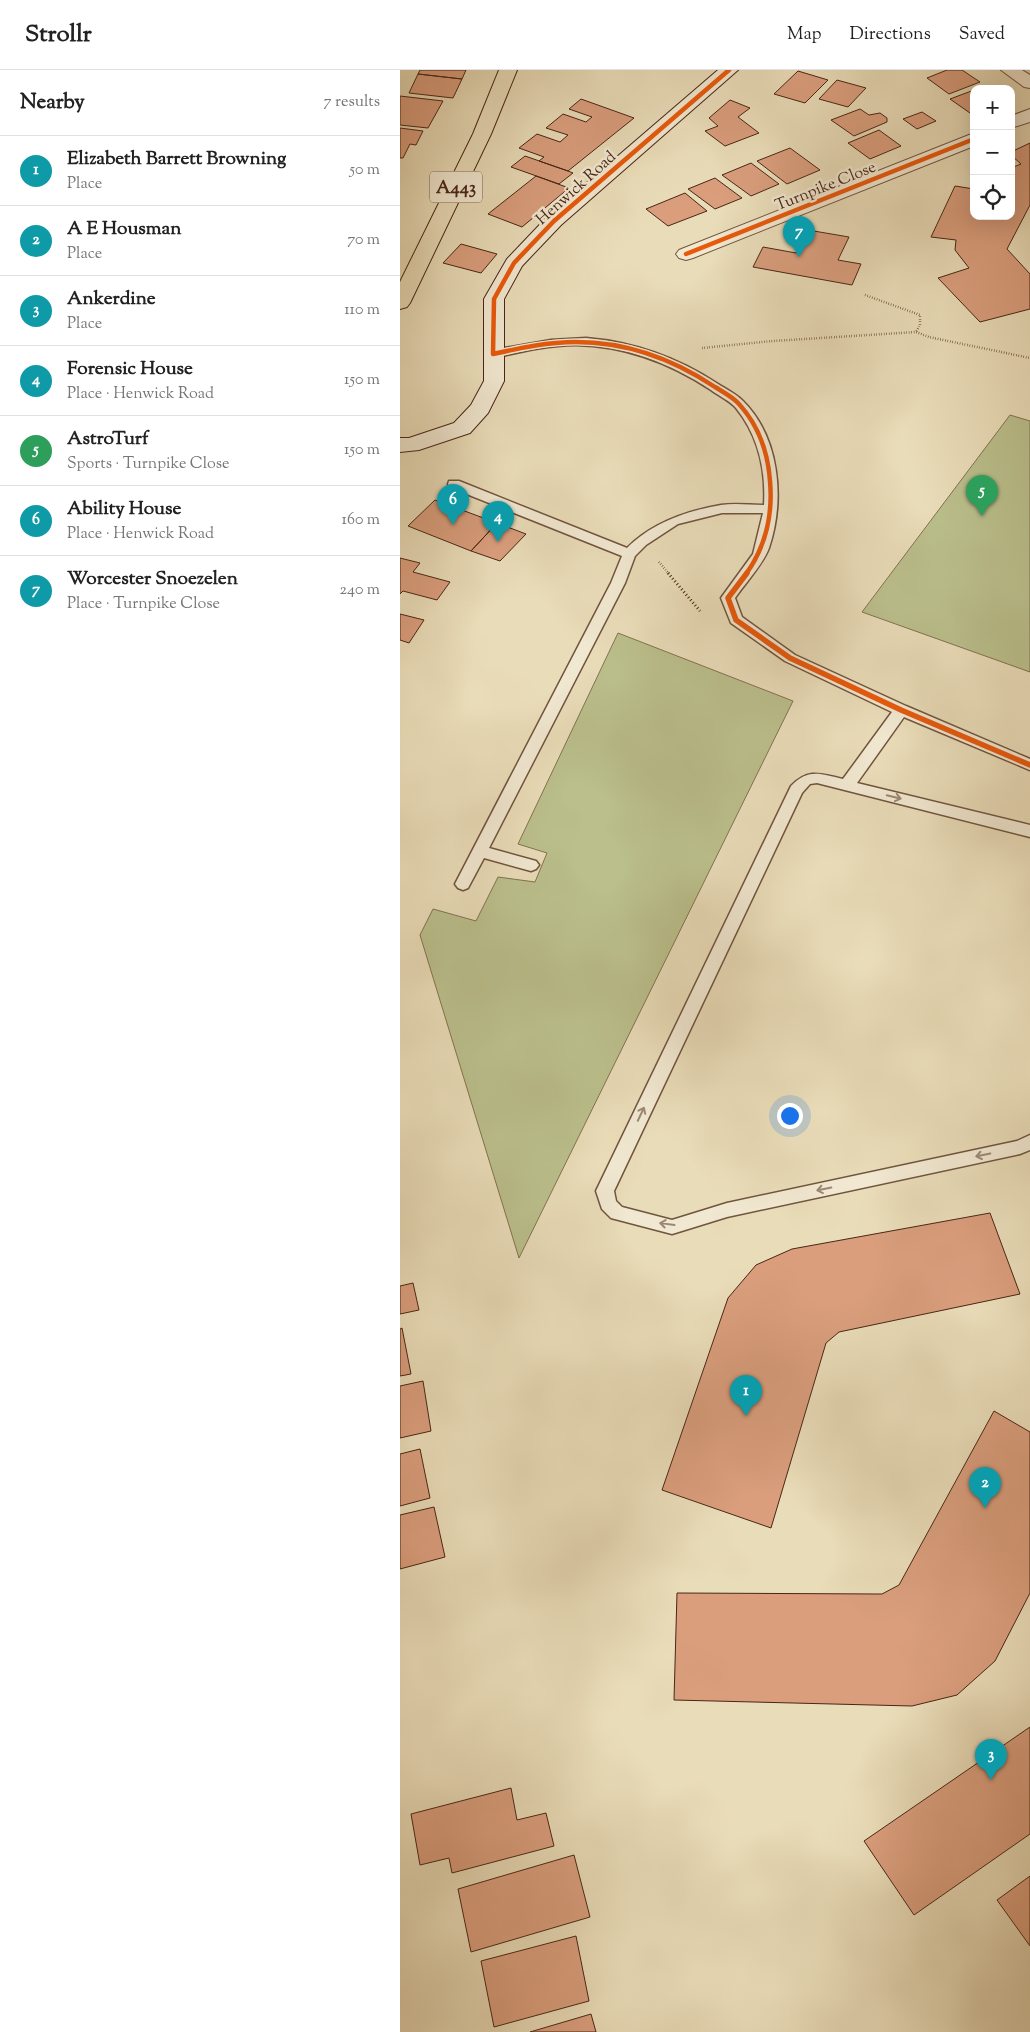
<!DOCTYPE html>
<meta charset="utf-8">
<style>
:root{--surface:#fff;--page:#f6f6f6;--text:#222;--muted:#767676;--line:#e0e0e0;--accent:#7c3aed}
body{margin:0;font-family:"Sorts Mill Goudy",serif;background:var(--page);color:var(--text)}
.controls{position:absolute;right:15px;top:15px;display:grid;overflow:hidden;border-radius:10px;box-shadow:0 5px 20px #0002}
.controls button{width:45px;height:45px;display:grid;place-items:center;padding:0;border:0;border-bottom:1px solid var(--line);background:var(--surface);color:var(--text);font:25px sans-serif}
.you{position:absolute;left:389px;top:1045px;width:18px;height:18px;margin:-12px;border:4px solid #fff;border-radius:50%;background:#1a73e8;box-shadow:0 0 0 8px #1a73e833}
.badge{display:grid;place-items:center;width:32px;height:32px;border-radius:50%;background:var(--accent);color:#fff;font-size:16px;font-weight:700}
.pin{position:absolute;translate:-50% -41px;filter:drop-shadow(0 1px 2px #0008)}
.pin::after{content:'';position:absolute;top:26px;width:18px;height:15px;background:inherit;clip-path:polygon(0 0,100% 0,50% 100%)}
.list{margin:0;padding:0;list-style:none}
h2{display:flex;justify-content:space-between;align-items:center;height:65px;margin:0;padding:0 20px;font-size:21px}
h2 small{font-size:16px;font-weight:400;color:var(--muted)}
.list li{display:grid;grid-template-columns:32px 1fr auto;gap:15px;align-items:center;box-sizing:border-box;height:70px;padding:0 20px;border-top:1px solid var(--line)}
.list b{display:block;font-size:19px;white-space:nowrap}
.list p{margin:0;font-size:16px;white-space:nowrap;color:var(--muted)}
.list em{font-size:16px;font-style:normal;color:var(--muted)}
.icon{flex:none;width:28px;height:28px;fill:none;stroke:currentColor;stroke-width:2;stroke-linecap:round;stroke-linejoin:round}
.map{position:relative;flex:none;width:630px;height:1962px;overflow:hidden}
header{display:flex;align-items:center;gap:30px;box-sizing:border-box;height:70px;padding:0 25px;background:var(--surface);border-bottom:1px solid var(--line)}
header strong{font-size:24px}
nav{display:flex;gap:28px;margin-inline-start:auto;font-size:18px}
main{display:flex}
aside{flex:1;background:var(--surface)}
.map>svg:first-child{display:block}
.green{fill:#babf8c;stroke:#827251}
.building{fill:#da9e7d;stroke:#492616}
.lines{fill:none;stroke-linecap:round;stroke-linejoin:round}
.service-casing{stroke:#71543e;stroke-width:3}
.minor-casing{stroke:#71543e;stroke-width:2}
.secondary-casing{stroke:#492616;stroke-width:2}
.primary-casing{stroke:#492616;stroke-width:2}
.path-far1{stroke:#492616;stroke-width:2.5;stroke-dasharray:0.5 2;stroke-linecap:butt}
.path{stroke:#492616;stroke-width:3;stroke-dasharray:1 2.5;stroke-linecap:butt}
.service{fill:#f1e8d1;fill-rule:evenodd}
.minor{fill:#f1e8d1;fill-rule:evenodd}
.secondary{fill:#f1e8d1;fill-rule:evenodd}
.primary{fill:#e9dcb8;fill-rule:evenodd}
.cycleway-far1-casing{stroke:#f1e8d1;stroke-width:7}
.cycleway-casing{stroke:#f1e8d1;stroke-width:9}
.cycleway-far1{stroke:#e8590c;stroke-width:4.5}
.cycleway{stroke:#e8590c;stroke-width:5.5}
.oneway{stroke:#9d8774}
.labels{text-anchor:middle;stroke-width:5;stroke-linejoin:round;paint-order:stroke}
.far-street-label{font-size:16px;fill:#492616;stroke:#f1e8d1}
.shield{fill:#f1e8d1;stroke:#7b604e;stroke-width:1}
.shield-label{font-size:18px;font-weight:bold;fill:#492616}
</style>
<header>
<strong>Strollr</strong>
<nav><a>Map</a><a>Directions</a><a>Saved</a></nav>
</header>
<main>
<aside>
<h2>Nearby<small>7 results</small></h2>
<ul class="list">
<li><span class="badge" style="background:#0f9aa8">1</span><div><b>Elizabeth Barrett Browning</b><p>Place</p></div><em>50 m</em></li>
<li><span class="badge" style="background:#0f9aa8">2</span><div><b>A E Housman</b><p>Place</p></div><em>70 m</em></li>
<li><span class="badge" style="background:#0f9aa8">3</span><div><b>Ankerdine</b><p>Place</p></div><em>110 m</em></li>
<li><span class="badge" style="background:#0f9aa8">4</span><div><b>Forensic House</b><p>Place · Henwick Road</p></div><em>150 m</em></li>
<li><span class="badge" style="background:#2e9e5b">5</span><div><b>AstroTurf</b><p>Sports · Turnpike Close</p></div><em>150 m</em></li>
<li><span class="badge" style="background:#0f9aa8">6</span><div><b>Ability House</b><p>Place · Henwick Road</p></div><em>160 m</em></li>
<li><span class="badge" style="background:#0f9aa8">7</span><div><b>Worcester Snoezelen</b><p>Place · Turnpike Close</p></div><em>240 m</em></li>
</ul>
</aside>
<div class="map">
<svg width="630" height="1962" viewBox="0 0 630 1962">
<rect width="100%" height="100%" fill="#e9dcb8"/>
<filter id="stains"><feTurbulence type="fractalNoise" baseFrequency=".004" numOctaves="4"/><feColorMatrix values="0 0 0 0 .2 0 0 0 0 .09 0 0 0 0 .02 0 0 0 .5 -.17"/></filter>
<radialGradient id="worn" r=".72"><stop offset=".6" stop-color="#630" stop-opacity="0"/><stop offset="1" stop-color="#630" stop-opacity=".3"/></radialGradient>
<path class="green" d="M610,345L630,351V602L462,542Z
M218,563L393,631L119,1188L20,865L33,839L76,851L98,807L135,812L147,783L118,774Z"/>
<path class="building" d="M20,0H66L62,9L18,4Z
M547,0H562L580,12L549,24L527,8Z
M398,1L428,10L405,33L374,24Z
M18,4L62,9L53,28L9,23Z
M437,10L466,18L448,37L419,29Z
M574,20V41L570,43L550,29Z
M0,26L43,31L28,58L0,55Z
M181,29L234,48L168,101L139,91L144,87L119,78L137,64L160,72L168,65L146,58L163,44L186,52L192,47L169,39Z
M330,30L350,38L338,47L359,63L325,76L305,61L318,56L309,48Z
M460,39L469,45L480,43L487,48V52L454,66L431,50Z
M522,42L536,51L517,59L503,49Z
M0,58L23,61L16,75L10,74L3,88H0Z
M479,60L501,76L470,89L448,73Z
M630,73V135L607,179L630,204V239L580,252L538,208L569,198L555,180L556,170L531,167L555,116L574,119V146H611V98L621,94L611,85V82Z
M390,78L420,100L387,114L357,91Z
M125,86L168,101L173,103L159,114L111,97Z
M351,93L379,114L351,126L322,105Z
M136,106L169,118L122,157L88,144Z
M315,108L342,128L315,139L288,119Z
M285,123L307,141L268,156L246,139Z
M408,160L449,167L438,190L461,194L452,215L353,197L363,177L396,183Z
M61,174L97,184L81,203L43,193Z
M35,430L97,453L71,481L8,456Z
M97,453L126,464L100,491L71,481Z
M0,488L20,493L13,502L50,512L37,530L3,521L0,524Z
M0,544L24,550L9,573L0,570Z
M590,1143L620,1224L439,1262L426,1273L371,1458L262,1420L328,1228L356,1195L392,1179Z
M13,1213L19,1240L0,1244V1216Z
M2,1258L11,1304L0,1306V1259Z
M23,1311L31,1361L0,1368V1316Z
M594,1341L630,1362V1523L595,1591L557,1625L512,1636L274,1630L277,1523L482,1524L499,1515Z
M20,1379L30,1428L0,1436V1384Z
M34,1437L45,1487L0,1499V1445Z
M630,1657V1764L514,1845L464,1771Z
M111,1718L117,1750L146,1743L154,1776L52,1803L49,1788L20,1795L11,1744Z
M174,1785L190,1847L71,1882L58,1819Z
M630,1806V1876L597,1830Z
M176,1866L189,1931L94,1957L81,1891Z
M191,1944L196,1962H130Z"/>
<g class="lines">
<g class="service-casing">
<path id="service" d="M186,268C234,272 277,287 318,314C326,319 336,324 343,331C380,368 385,430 369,478C362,496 346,512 335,528L342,547L395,585L506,636L630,689V700L504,647L457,713L630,755V767L417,713L410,714L402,723L214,1121L216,1131L222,1137L272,1150L327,1133L617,1071L630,1065V1080L620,1084L327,1147L272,1164L211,1148L202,1139L196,1121L391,716C409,698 420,704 443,709L492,642L385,591L331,553L321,528L353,484L363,443H322L278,454L246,475L235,486L225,513L89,778L136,791L139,795L136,799L131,801L84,788L68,818L63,820L58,818L55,814L211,513L222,486L49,417L48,414L49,411H59L227,478C252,453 286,441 321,435C335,433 350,435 364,435C366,400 358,365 336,338C330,331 319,326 311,320C270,293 226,276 176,275C148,275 120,282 93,288L87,284L93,280L151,270Z"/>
</g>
<g class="minor-casing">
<path id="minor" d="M601,0H622L630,5V18L624,17Z
M630,39V52L611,58V46Z
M574,63V76L293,188L286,190L279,188L276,184L279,180Z"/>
</g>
<g class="secondary-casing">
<path id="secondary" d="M318,0H338L161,155L122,196L104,229V311L88,343L70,363L19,380L0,382V368H9L54,353L71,335L84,311V229L107,189L147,147Z"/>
</g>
<g class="primary-casing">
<path id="primary" d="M99,0H117L91,64L10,233L7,237L0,239V212L73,64Z"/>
</g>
<path class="path-far1" d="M465,225L520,245V255L516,262
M302,278L373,271L516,262L529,267L630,288
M259,492L269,504"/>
<path class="path" d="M268,503L300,541"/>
<use href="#service" class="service"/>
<use href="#minor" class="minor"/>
<use href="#secondary" class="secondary"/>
<use href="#primary" class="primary"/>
<g class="cycleway-far1-casing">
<path id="cycleway-far1" d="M329,0L154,151L114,193L94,229L93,284C120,278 148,272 176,272C227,272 273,289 315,317C323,322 333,327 339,334C358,355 368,383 370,411C373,445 366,476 346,504
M286,184L574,69"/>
</g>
<g class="cycleway-casing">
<path id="cycleway" d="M347,503L328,528L336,550L390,588L501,640L630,695"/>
</g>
<use href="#cycleway-far1" class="cycleway-far1"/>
<use href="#cycleway" class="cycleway"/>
</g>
<defs><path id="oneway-shaft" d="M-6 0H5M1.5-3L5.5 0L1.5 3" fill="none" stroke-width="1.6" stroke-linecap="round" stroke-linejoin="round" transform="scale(1.25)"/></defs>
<g class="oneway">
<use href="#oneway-shaft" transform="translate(494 727) rotate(14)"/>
<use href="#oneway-shaft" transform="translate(241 1044) rotate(-65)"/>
<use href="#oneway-shaft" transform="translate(583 1085) rotate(168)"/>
<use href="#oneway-shaft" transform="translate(424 1119) rotate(168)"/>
<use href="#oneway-shaft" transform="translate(267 1154) rotate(-172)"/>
</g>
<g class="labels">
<g class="far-street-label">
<text transform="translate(425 115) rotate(-22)" y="6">Turnpike Close</text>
<text transform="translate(175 117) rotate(-42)" y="6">Henwick Road</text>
</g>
<rect class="shield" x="30" y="101.5" width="52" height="31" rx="4"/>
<g class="shield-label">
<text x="56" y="123">A443</text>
</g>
</g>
<rect width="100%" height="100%" filter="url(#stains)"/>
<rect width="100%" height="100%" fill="url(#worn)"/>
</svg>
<div class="controls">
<button>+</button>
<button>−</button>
<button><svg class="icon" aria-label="locate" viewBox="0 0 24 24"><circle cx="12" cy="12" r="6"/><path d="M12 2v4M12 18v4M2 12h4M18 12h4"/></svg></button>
</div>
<div class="you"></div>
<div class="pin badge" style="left:346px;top:1346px;background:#0f9aa8">1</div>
<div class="pin badge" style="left:585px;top:1438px;background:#0f9aa8">2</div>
<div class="pin badge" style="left:591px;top:1710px;background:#0f9aa8">3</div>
<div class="pin badge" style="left:98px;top:472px;background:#0f9aa8">4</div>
<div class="pin badge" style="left:582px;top:446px;background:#2e9e5b">5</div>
<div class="pin badge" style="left:53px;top:455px;background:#0f9aa8">6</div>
<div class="pin badge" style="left:399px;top:187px;background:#0f9aa8">7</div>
</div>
</main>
